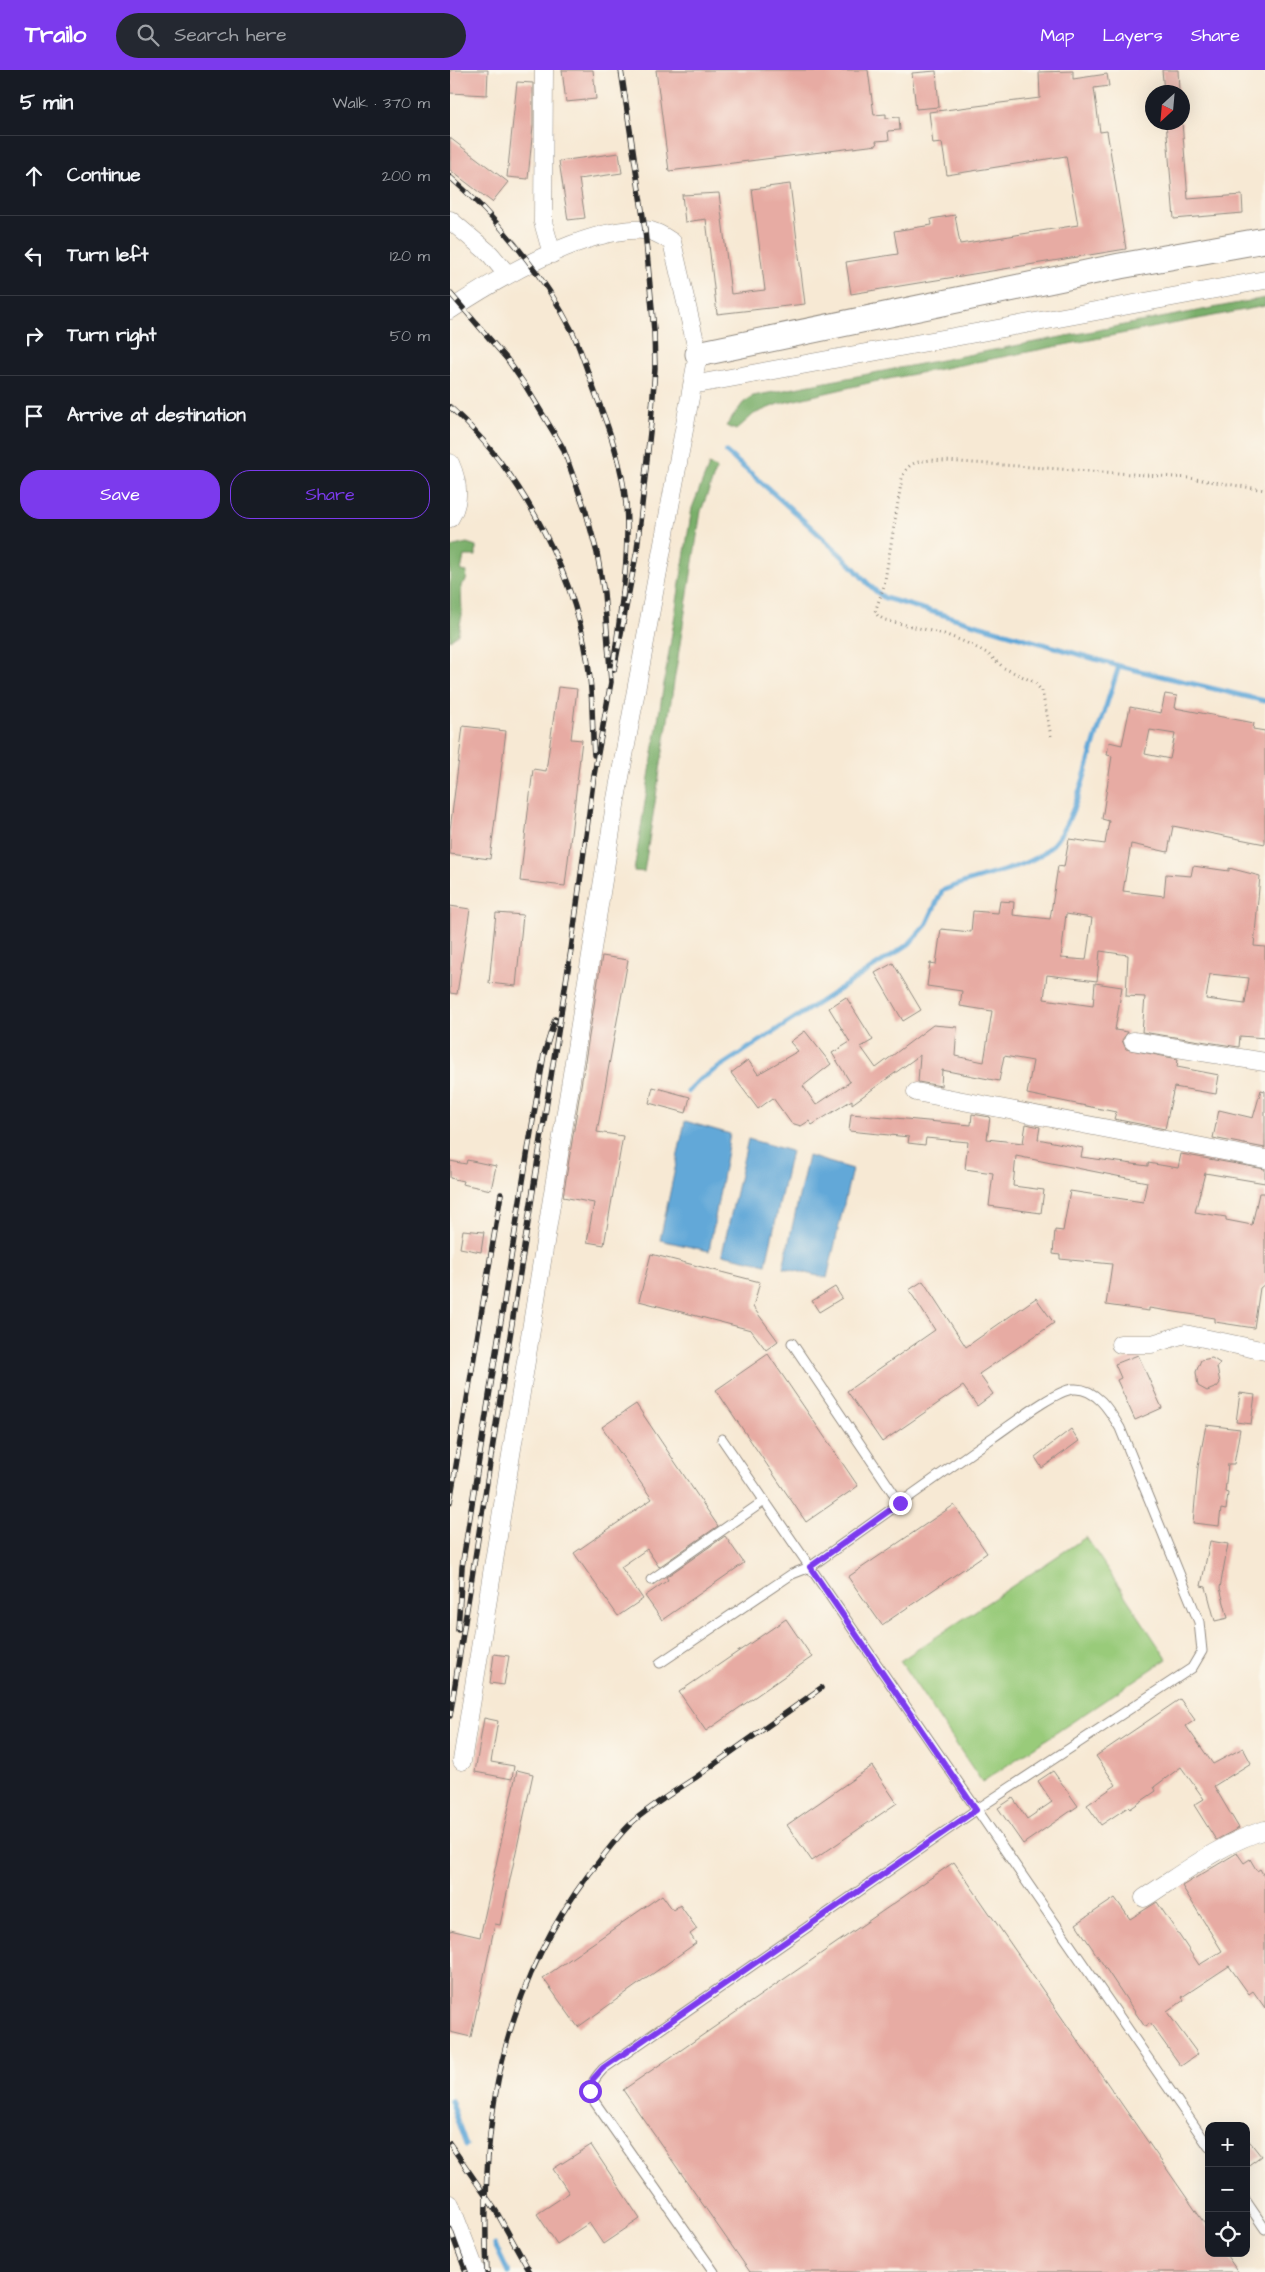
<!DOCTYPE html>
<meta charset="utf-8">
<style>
:root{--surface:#171b24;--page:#242831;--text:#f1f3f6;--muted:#9ea1a6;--line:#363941;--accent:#7c3aed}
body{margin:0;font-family:"Architects Daughter",sans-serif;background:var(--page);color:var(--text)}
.controls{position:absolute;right:15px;bottom:15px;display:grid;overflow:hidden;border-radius:10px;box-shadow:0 5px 20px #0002}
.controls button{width:45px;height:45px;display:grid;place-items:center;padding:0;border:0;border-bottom:1px solid var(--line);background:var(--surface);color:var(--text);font:25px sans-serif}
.compass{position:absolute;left:695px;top:15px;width:45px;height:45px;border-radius:50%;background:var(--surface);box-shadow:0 5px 20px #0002;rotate:206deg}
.stop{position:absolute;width:15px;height:15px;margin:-11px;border:4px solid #7c3aed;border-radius:50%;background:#fff}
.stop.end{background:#7c3aed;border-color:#fff;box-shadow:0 1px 5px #0008}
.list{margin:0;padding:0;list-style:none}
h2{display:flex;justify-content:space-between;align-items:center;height:65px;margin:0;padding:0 20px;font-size:21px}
h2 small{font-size:16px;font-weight:400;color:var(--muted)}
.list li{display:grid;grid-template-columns:32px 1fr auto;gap:15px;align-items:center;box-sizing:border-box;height:80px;padding:0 20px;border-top:1px solid var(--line)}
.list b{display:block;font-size:19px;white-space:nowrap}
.list em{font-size:16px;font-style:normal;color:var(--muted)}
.actions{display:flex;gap:10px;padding:15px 20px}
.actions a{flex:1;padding:11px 0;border:1px solid var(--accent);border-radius:20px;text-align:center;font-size:18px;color:var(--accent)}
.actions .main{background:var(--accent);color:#fff}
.icon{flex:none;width:28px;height:28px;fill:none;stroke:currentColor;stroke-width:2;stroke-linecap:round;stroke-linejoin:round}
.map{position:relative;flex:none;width:815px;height:2202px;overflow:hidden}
header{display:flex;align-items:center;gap:30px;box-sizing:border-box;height:70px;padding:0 25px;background:var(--accent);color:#fff}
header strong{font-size:24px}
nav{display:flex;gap:28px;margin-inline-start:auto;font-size:18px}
.search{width:350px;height:45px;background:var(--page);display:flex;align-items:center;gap:12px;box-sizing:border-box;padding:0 18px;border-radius:28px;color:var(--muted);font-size:19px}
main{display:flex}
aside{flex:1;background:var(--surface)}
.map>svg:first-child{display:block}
.green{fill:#99cb7a;stroke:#627b52}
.forest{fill:#7aaf6a;stroke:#526d4a}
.water{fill:#62a8d8;stroke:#466a82}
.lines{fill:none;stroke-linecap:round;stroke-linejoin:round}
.stream{stroke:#62a8d8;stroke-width:5}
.building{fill:#e7aba3;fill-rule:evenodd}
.lane-casing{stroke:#918a80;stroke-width:11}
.street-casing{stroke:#918a80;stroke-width:19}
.secondary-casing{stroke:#918a80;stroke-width:27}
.path{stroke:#918a80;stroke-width:3;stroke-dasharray:1 4;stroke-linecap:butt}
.lane{stroke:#fff;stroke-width:9}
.street{stroke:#fff;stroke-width:18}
.secondary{stroke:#fff;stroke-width:25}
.rail-casing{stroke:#2b2b2b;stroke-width:5.5}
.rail{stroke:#fbf7ec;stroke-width:4;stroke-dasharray:11;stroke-linecap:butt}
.route{stroke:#7c3aed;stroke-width:6}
</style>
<header>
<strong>Trailo</strong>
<div class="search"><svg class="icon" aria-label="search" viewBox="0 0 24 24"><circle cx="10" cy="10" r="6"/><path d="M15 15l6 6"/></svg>Search here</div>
<nav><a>Map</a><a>Layers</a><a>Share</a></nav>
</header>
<main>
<aside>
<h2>5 min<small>Walk · 370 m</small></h2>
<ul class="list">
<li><svg class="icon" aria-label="ahead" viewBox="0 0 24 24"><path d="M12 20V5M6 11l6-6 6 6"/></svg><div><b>Continue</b></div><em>200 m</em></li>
<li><svg class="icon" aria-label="left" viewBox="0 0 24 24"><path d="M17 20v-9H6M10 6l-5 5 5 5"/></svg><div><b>Turn left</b></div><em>120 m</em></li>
<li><svg class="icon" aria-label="right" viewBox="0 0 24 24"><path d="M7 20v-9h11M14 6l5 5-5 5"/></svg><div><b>Turn right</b></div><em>50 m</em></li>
<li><svg class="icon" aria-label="arrive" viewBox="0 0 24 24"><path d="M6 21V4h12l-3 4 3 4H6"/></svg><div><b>Arrive at destination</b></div></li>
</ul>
<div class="actions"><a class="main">Save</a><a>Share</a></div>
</aside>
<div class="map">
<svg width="815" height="2202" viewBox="0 0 815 2202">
<rect width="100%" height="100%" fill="#fbf7ec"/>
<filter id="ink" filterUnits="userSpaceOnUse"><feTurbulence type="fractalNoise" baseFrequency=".02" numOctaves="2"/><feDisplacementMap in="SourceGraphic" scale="10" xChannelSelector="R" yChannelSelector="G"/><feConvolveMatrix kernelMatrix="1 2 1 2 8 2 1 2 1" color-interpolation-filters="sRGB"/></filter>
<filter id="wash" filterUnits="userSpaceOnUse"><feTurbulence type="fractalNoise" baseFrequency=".0096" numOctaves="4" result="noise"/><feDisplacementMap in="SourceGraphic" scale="20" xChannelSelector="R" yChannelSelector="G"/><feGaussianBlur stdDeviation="1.12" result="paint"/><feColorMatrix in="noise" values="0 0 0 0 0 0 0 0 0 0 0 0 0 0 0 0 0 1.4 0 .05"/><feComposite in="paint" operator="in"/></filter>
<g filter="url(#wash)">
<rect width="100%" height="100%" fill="#f7e9d4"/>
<path class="green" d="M636,1467L717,1589L532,1712L450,1591Z"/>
<path class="forest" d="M815,228V236L423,312L328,334L304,344L286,360L276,356L293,333L303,326Z
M259,395L267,398L251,441L194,802L184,801L242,438Z
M17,473L26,476V486H14L11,501L17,502L16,511L11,515L12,545L8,564L0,570V477Z"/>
<path class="water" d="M235,1051L280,1064L259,1181L210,1170Z
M298,1069L341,1081L316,1194L272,1184Z
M358,1086L402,1099L377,1208L333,1198Z"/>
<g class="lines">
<path class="stream" d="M276,382C316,416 355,451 394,488C408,500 419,519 435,528L669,596L815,631
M238,1022L248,1011L271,996L459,874L476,855L492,821C524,806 562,803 592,784C624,763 636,696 648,661C655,639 662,618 669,596
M0,2030L16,2075
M45,2175L58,2202"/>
</g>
<g id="blocks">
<path class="building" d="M0,0H38L37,25L0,23Z
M112,0H143L146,29L116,32Z
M206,0H418L424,45L436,44V48L449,47L450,60L438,61L439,70L426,71L427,75L219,101Z
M712,0H728L729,22H714Z
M486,1L489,37L466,39L462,3Z
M623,1V9L657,4L659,16L644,18L650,62L657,61L676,179L401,224L396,192L448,184L444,161L482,155L481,149L505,145L510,174L628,155L616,86L497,105L492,73L483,74L479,42L590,28L589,2Z
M67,12L83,13V56L78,109L57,107Z
M716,52H732L738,129L792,125L793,143L724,149Z
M0,68L58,112L42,132L0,100Z
M169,83L172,103L129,109L135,148L118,150L109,91Z
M340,114L355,234L267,244L256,149L235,152L232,125L269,123L281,224L315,220L302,119Z
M108,617L127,619L121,669L132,670L115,816L70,811L83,699L96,701Z
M715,624L727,626L725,638L804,653L803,659L815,661V774L723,756L718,782L681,774L673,821L714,826L716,804L741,806L743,796L779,801V798L810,806L804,876L815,877V968L790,966L789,977L692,962L695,927L676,926L678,885L650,881L647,911L597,905L594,929L643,936L645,913L672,917L665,960L678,962L672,970L676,979L728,989L727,997L769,1005L766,1024L724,1017L715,1059L664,1049L666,1042L577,1024L583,991L554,986L549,1011L492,1000L491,1016L468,1012L470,985L402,1034V1030L362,1055L359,1051L351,1056L341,1053L323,1028L308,1039L281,1003L298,990L308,1004L348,981L340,972L355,961L381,994L353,1016L366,1035L400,1012L382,983L400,972L379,938L396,927L423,970L411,977L426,998L483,955L507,957L505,986L534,992L542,941L510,936L512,921L477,916L480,893L486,894L491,859L521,862L523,841L548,843L550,831L564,832L563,845L600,849L608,796L614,797L619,769L655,774L659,751L652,749L662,686L657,685L659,672L672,675L680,637L711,643ZM700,660L725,664L720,689L695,684ZM616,844L642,848L636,890L611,888ZM760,904L799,908L795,934L756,929Z
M13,656L56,661L40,789L0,784V760Z
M0,836L20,839L7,924L0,923Z
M46,843L73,845L66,916L39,913Z
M152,886L178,890L147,1062L173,1066L154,1175L137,1172L144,1133L113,1127Z
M443,893L471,940L453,951L425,903Z
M203,1017L240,1027L236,1043L199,1033Z
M811,1020L815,1021V1078L763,1068L769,1040L803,1048Z
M401,1044L521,1055L522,1044L540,1047L537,1069L573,1073L576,1054L590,1057L588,1069L633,1078L631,1087L698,1096V1093L728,1098L731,1084L815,1099V1113L755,1103L745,1142L776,1147V1150L802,1155L809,1123H815V1214L810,1218L804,1258L765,1252V1248L699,1238V1241L656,1235L662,1194L610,1189V1185L603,1184L605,1160L613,1161L620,1121L693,1132L697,1112L566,1086L563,1116L594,1120L591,1143L539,1136L543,1103L515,1099L518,1072L476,1068L475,1075L458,1073L459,1067L399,1061Z
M17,1090L46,1096L41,1120L12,1114L13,1111L0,1108V1091L16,1094Z
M13,1160L34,1162L31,1182L10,1178Z
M201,1184L310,1212L303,1237L328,1271L316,1280L301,1260L189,1231Z
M473,1211L516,1277L586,1228L604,1253L529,1304L543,1324L527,1336L513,1316L432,1372L397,1321L485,1260L459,1220Z
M385,1217L392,1228L369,1242L362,1231Z
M318,1284L408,1416L356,1452L266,1320Z
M688,1285L712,1338L685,1350L667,1310L671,1308L665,1294Z
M762,1288L770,1293L767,1297L770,1313L767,1317L757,1321L748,1316L746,1302L751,1290Z
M790,1323L805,1325L801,1354L786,1352Z
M186,1334L268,1456L209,1497L197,1479L171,1497L193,1529L168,1546L124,1483L202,1429L152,1357Z
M756,1355L790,1359L784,1394H778L775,1422L778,1423L776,1440L771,1439L769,1456L743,1453L748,1397Z
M621,1359L629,1371L592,1398L585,1387Z
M504,1435L537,1483L432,1555L398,1507Z
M275,1466L294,1493L212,1550L195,1526L218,1510L216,1507Z
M760,1471L778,1474L770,1518L778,1548L765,1551L756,1517L751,1516Z
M336,1549L362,1587L256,1661L229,1622Z
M44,1584L59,1586L54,1615L40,1613Z
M730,1629L745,1650L736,1656L763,1694L793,1678L801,1693L764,1716L789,1758L766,1770L744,1735L754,1729L731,1697L704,1717L706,1721L680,1739L678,1737L651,1755L637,1735L666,1715L646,1686Z
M34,1648L48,1651L41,1692L64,1696L62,1709L25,1702Z
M422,1696L447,1733L362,1791L337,1755Z
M67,1700L83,1704L50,1855L45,1854L21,1967L0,1962V1860L30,1867Z
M603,1701L628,1736L573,1774L548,1738L563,1728L577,1749L602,1732L588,1711Z
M787,1783L794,1793L800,1789L807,1801L810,1799L815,1808V1938L803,1921L799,1924L779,1896L732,1927L734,1930L717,1942L748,1984L731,1996L700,1953L695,1957L626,1854L665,1828L680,1849L707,1832L749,1895L772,1881L732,1816Z
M504,1792L759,2160V2183H775L788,2202H300L173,2020Z
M212,1825L223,1840L230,1835L247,1859L240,1864L246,1873L128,1957L93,1908Z
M796,2067L811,2086L796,2097Z
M141,2075L190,2149L153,2174L139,2153L107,2174L87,2144L119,2123L103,2099Z"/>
</g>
</g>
<g filter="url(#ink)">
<use href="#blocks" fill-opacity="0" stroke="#918a80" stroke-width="1"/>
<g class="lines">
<g class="lane-casing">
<path id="lane" d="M342,1273L450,1433
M272,1369L759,2077
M201,1510L314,1431
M210,1593L342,1504L360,1497C421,1454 481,1411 542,1368C560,1356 604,1321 623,1319C646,1317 660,1341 670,1358L749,1552L752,1581L742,1598L526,1740L153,1999C143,2010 138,2017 144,2031L264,2202
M796,2131L815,2159"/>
</g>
<g class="street-casing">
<path id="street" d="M94,0L93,152L102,184
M0,150L40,184L57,204
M0,240C48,208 136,157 194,160C204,160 214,167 222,172L248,284L166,729L12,1691
M242,315L815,210
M0,393C8,411 11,430 0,448
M683,971L815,992
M466,1022L815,1089
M670,1274H702L735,1264L815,1281
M694,1828C732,1804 771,1773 815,1760
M0,2134L26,2202"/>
</g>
<g class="secondary-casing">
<path id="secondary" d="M248,284L670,196L815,170"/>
</g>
<path class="path" d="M601,666L592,621L584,612L554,598L537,583L515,572L494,564L435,550L428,546L425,542L434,516L452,408C458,392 466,392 481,390L739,408L815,420"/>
<use href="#lane" class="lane"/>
<use href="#street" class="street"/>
<use href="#secondary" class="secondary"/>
<g class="rail-casing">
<path id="rail" d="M0,107C46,147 95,206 122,261C132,282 138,304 146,325C160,361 172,395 176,434C180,486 171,539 164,589
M0,223L57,289L75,315L113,378L136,442L147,483L154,523L161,612L144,705L121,880L0,1646
M0,337C73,402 130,512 140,609C143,634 142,660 144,685
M164,600L187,480L201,353L205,298L204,261L195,160L171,0
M0,1432L51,1124
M8,1560L12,1497L77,1086L94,984L105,949
M0,2074L46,2141L80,2202
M0,2159L16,2202
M37,2202C30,2056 49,1924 139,1804C154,1786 168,1764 186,1749C204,1734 225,1721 245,1708C287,1678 329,1648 371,1618"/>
</g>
<use href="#rail" class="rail"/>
</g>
</g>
<g class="lines" filter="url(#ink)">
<path class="route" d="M140,2021L143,2009L153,1998L526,1740L360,1497L450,1433"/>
</g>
</svg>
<div class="controls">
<button>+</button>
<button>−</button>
<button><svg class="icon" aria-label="locate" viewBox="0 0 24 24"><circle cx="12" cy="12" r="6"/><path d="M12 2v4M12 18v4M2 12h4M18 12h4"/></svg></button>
</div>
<svg class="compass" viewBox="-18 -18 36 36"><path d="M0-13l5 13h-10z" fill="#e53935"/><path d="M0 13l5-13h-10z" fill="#9ea1a6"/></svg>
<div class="stop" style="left:140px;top:2021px"></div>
<div class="stop end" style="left:450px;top:1433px"></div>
</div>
</main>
